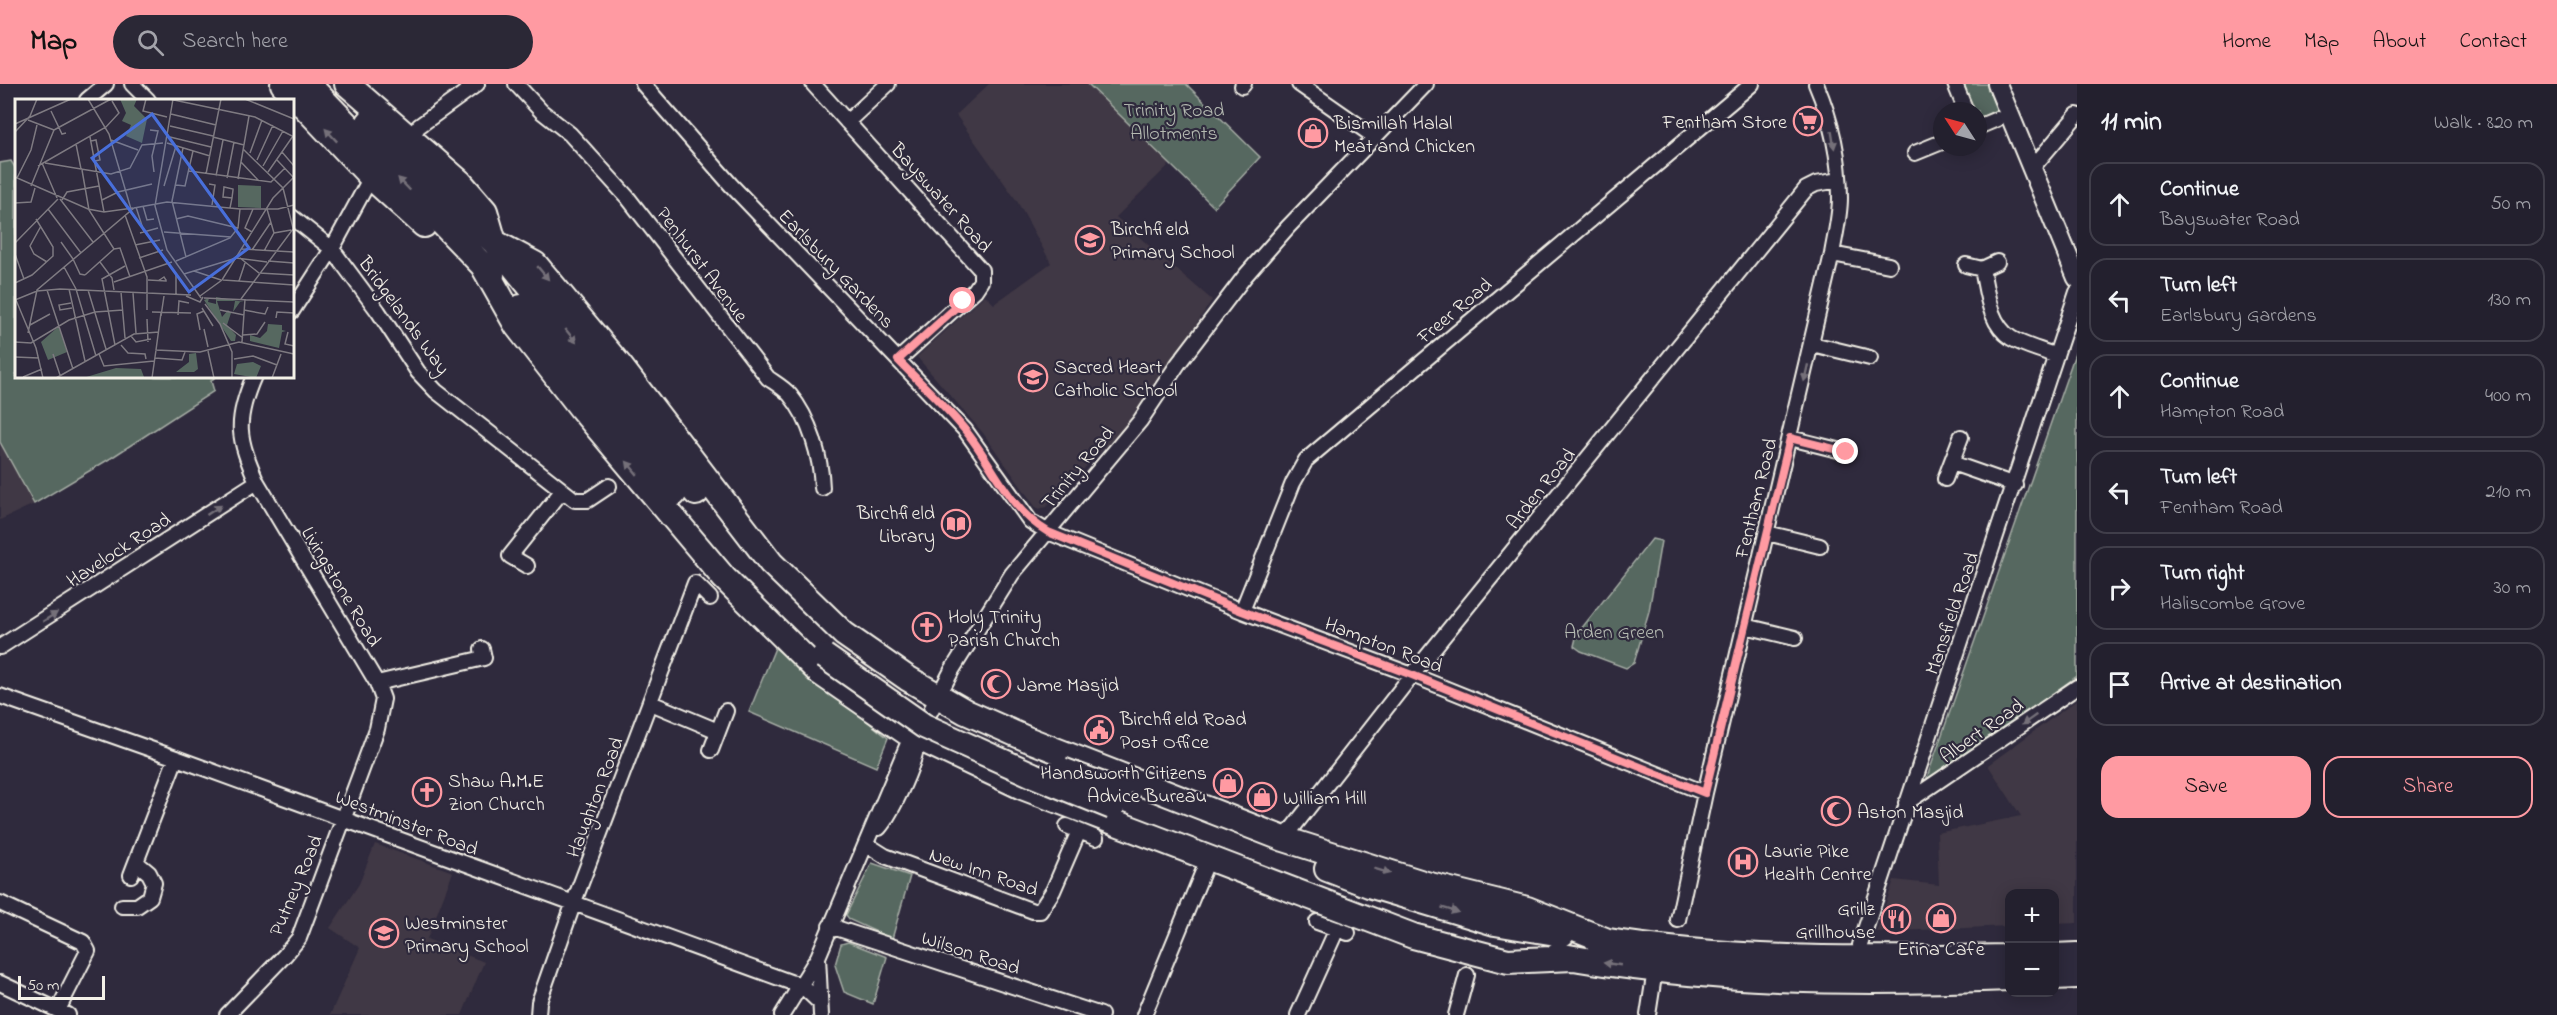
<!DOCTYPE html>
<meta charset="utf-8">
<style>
:root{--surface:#23202e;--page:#2b2836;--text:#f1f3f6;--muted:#a3a3aa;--line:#403e4a;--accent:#ff9aa2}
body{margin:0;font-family:"Indie Flower",sans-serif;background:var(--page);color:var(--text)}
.controls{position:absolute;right:18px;bottom:18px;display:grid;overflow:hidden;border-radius:12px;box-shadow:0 3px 15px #0003}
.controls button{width:54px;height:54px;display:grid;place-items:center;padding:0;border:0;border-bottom:2px solid var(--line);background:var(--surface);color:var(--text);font:30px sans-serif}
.compass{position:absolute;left:1933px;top:18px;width:54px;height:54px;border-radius:50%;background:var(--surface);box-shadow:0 3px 15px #0003;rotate:306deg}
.scale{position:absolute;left:18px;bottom:15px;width:87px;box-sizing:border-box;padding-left:6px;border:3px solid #f4f1e8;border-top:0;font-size:16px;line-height:21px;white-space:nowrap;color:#f4f1e8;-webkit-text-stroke:4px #2f2a3d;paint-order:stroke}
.stop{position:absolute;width:18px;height:18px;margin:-14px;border:4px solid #ff9aa2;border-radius:50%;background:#fff}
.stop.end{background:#ff9aa2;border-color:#fff;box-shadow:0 2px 6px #0008}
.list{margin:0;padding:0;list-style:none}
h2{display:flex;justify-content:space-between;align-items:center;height:78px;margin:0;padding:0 24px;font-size:26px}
h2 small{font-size:20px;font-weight:400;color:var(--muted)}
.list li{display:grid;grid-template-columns:39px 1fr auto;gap:18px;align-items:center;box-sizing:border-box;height:84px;margin:0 12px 12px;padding:0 12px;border:2px solid var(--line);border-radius:18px}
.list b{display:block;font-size:22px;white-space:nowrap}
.list p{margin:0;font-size:20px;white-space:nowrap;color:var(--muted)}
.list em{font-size:20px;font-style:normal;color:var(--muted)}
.actions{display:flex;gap:12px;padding:18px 24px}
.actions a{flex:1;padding:14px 0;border:2px solid var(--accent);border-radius:18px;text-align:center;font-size:21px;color:var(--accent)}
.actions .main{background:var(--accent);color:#111}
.icon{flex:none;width:33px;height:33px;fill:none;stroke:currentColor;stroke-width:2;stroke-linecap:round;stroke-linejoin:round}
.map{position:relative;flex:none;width:2077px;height:931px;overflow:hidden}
header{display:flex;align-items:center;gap:36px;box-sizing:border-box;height:84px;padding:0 30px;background:var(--accent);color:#111}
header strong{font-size:28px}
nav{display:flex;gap:33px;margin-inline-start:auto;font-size:21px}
.search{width:420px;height:54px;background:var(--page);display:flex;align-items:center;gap:15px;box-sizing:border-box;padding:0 21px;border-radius:33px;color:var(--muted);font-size:22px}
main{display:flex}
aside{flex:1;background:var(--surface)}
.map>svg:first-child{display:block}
.built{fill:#403844}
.green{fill:#566860;stroke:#a5aca4;stroke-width:1.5}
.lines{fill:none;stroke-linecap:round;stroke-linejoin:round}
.street-casing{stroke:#f4f1e8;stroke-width:18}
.secondary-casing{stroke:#f4f1e8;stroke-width:22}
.highway-casing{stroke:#f4f1e8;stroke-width:28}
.street{stroke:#2f2a3d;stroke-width:14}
.secondary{stroke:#2f2a3d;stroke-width:18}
.highway{stroke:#2f2a3d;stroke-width:24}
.highway-bridge-casing{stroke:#f4f1e8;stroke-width:28;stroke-linecap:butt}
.highway-bridge{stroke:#2f2a3d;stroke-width:24}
.oneway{fill:#747079}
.route{stroke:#ff9aa2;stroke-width:8}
.labels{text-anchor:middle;stroke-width:4.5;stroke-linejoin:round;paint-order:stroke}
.park-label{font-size:20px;fill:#b5bab2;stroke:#2f2a3d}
.poi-label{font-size:20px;fill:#f4f1e8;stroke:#2f2a3d;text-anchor:start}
.street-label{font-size:20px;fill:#f4f1e8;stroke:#2f2a3d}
.inset-road{fill:none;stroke:#7e7a81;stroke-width:1.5}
.view{fill:#486fdb;fill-opacity:0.15;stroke:#486fdb;stroke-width:3}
.inset-edge{fill:none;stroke:#f4f1e8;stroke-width:3}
</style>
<header>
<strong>Map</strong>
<div class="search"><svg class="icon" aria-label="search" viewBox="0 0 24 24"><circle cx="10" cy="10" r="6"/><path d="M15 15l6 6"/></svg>Search here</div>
<nav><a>Home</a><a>Map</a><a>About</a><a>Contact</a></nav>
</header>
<main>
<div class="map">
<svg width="2077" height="931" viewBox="0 0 2077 931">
<rect width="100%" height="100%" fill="#2f2a3d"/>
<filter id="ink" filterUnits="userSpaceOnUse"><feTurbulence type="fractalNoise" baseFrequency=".0167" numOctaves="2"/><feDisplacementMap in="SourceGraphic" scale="12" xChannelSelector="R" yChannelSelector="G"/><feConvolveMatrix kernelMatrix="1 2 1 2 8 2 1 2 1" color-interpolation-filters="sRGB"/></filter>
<g filter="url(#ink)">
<path class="built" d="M989,0H1088L1170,80L1116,133L1212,216L1153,306L1145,313L1135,333L1046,423L1037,425L983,349L917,273L985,211L994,220L1051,179L1017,117L956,31Z
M0,358L34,420L0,436Z
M2077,616V839L2055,840L2054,810H2010L2009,842L1876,848L1894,796L1939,801L1937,749L2021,732L1988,681Z
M375,760L453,788L427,855L484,878L462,931H330L360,864L330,844L359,800Z"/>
<path class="green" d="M1088,0H1186L1260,73L1214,123Z
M1963,0H1987L1997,26L1981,33L1978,32V27H1973Z
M11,77L16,85V292L215,293L211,297L214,307L111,374L34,420L0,358V79Z
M2077,264V592L1924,702Z
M1652,455L1661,457L1649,527L1634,579L1626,584L1581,567L1574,562L1577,550Z
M775,564L888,654L876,683L749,628Z
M872,779L910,792L892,855L850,836L846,831Z
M848,858L887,873L873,920L844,908L835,881L841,860Z"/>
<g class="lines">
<g class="street-casing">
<path id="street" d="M132,0L148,16
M516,0L541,27L570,50L628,114L768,294C775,299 784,304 790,311C810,335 821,373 822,404
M643,0L731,101L965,346L1030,437L1048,448L1242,527L1412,591L1705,709
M813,0L981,186V197L975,206L898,276
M1299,0L1375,53
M1955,0L1966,27
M1242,2L1244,0
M87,16L106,0
M847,38L888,0
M1978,43L1997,35
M411,53L419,42L477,0
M1915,69L1942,58
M2033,83L2077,31
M292,133L332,165L378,227L418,288L436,307L575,416H588L609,402
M1832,170L1889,181
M1966,181L1982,185L1997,178
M1982,185C1987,208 1989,240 2011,254C2024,262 2042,266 2056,272
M292,227L332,165L371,93
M1812,260L1870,274
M1790,354L1846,368
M1952,379L2015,401
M1945,395L1961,353
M1767,449L1820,462
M527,482L510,472L562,407
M1242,527L1293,399L1306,376L1752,0
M1745,542L1795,554
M0,563L257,398
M377,599L484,574L482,565
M0,612L176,674L790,898L800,900L820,919
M651,619L718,647
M711,666L726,627
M1906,719L2077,603
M1067,742L1096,754
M879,744C892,729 920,671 917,653
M1284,755L1412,591L1806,105L1816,100L1839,96
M866,760L885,772L1033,827H1040L1053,807L1079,747
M131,791L176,674
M0,819L83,858L88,867L58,926
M122,822H137L150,813L154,799L149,789L137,779
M1678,836L1705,709L1832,170C1835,152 1840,132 1840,114C1840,76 1831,35 1816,0
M1317,838L1348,849
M830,842L1101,931
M1860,861L2077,208
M0,899L68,931
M227,931L285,871L299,854L377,645L383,615L377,599L257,398C238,354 234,338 254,292
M538,931L539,918L575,815L695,499L710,514
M782,931L818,873
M821,931L818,873L907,662L917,653L952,586L1012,490L1140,337L1178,280L1245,192L1288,143L1426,0
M1144,931L1209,773
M1298,931L1337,845
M1456,931L1467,891
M1648,931L1655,886"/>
</g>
<g class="secondary-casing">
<path id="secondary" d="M1997,0L2077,194"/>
</g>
<g class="highway-casing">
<path id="highway" d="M283,0L371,93L424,141
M308,0L492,191
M347,0L460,98L485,127L494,158L535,180L621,283L771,479L844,550L907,594L966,628L1027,655L1284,755L1426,800L1527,825L1610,858
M369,38L494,158L696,409
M482,180L517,242L581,324L724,494L819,588L906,648L1022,703L1413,852L1508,877L1573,874
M521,223L597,309L674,410
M1327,785L1369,801L1495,839L1562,850
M1596,855C1733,878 1871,875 2010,873
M1557,871C1707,899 1858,900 2010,894
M2054,872L2077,871
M2054,893L2077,892"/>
</g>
<use href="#street" class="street"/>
<use href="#secondary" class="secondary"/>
<use href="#highway" class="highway"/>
<g class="highway-bridge-casing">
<path id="highway-bridge" d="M824,572L924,642L1033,691L1112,723
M1062,686L1119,707"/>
</g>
<use href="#highway-bridge" class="highway-bridge"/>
</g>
<defs><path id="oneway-solid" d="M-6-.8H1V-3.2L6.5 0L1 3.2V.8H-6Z" transform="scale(1.5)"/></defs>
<g class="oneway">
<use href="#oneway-solid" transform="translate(331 51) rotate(-133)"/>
<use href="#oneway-solid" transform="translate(1833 56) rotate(81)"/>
<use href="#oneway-solid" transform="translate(404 100) rotate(-134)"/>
<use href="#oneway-solid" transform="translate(543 189) rotate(50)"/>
<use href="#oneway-solid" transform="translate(571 252) rotate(51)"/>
<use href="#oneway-solid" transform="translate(1806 289) rotate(103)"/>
<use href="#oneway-solid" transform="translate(632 384) rotate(-130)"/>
<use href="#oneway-solid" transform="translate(214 426) rotate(-33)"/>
<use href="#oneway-solid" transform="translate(50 533) rotate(-32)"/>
<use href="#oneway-solid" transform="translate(2029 636) rotate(145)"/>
<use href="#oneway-solid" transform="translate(1382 787) rotate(17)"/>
<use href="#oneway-solid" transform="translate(1450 826) rotate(17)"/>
<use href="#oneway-solid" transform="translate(1612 880) rotate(-172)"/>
</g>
</g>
<g class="lines" filter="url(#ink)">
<path class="route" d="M963,217L898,276C920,299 945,321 965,346C994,381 1007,424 1048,448L1242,527L1412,591L1705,709L1790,354L1846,368"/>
</g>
<defs>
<g id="supermarket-ring" transform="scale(1.5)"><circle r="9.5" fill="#2f2a3d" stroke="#ff9aa2" stroke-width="1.5"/><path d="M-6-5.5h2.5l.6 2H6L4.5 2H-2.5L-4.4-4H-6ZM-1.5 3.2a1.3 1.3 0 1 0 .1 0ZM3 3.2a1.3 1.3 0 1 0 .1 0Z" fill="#ff9aa2"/></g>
<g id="shop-ring" transform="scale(1.5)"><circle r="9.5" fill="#2f2a3d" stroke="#ff9aa2" stroke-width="1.5"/><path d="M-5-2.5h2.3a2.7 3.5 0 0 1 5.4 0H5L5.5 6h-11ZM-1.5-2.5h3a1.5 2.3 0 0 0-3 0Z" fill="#ff9aa2"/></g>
<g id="school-ring" transform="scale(1.5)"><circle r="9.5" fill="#2f2a3d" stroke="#ff9aa2" stroke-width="1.5"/><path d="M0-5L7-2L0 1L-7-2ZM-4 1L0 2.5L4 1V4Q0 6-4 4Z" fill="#ff9aa2"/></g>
<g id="library-ring" transform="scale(1.5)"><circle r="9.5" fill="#2f2a3d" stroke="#ff9aa2" stroke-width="1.5"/><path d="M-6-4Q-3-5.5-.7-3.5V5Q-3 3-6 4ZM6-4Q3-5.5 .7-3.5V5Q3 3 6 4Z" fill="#ff9aa2"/></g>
<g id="church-ring" transform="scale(1.5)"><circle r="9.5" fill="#2f2a3d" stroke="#ff9aa2" stroke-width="1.5"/><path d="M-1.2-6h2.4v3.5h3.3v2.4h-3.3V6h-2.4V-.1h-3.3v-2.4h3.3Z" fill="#ff9aa2"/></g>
<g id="mosque-ring" transform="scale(1.5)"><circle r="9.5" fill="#2f2a3d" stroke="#ff9aa2" stroke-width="1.5"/><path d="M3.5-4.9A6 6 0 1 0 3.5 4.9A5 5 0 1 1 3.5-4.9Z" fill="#ff9aa2"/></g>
<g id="civic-ring" transform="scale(1.5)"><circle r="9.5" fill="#2f2a3d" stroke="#ff9aa2" stroke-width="1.5"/><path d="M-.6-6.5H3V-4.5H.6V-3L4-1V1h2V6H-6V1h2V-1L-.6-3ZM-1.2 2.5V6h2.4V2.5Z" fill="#ff9aa2"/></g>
<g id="hospital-ring" transform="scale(1.5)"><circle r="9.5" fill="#2f2a3d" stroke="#ff9aa2" stroke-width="1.5"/><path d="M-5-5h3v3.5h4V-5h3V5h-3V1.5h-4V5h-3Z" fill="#ff9aa2"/></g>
<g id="restaurant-ring" transform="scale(1.5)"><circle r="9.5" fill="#2f2a3d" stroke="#ff9aa2" stroke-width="1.5"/><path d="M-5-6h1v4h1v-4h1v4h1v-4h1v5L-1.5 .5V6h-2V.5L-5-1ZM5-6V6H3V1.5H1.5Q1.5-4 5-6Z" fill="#ff9aa2"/></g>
</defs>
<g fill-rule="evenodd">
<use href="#supermarket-ring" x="1808" y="37"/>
<use href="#shop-ring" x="1313" y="49"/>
<use href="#school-ring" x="1090" y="156"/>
<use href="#school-ring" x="1033" y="293"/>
<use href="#library-ring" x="956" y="440"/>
<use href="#church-ring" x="927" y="543"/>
<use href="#mosque-ring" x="996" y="600"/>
<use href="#civic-ring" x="1099" y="646"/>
<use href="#shop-ring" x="1228" y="699"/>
<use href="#church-ring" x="427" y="708"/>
<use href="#shop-ring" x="1262" y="713"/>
<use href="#mosque-ring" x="1836" y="727"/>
<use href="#hospital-ring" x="1743" y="778"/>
<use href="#shop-ring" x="1941" y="834"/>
<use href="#restaurant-ring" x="1896" y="835"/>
<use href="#school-ring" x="384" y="849"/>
</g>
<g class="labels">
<g class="park-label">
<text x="1174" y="32">Trinity Road<tspan x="1174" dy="23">Allotments</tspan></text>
<text x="1614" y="554">Arden Green</text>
</g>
<g class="poi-label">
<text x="1787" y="44" text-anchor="end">Fentham Store</text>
<text x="1334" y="45">Bismillah Halal<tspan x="1334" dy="23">Meat and Chicken</tspan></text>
<text x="1111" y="151">Birchfield<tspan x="1111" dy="23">Primary School</tspan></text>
<text x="1054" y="289">Sacred Heart<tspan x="1054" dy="23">Catholic School</tspan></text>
<text x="935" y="435" text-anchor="end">Birchfield<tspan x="935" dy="23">Library</tspan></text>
<text x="948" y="539">Holy Trinity<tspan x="948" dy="23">Parish Church</tspan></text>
<text x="1017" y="607">Jame Masjid</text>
<text x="1120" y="641">Birchfield Road<tspan x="1120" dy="23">Post Office</tspan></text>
<text x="1207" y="695" text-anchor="end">Handsworth Citizens<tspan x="1207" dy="23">Advice Bureau</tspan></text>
<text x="448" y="703">Shaw A.M.E<tspan x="448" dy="23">Zion Church</tspan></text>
<text x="1283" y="720">William Hill</text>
<text x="1857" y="734">Aston Masjid</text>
<text x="1764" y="773">Laurie Pike<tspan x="1764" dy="23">Health Centre</tspan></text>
<text x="1875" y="831" text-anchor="end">Grillz<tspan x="1875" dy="23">Grillhouse</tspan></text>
<text x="405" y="845">Westminster<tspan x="405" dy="23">Primary School</tspan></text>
<text x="1941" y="871" text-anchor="middle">Erina Cafe</text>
</g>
<g class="street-label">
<text transform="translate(942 113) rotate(48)" y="7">Bayswater Road</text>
<text transform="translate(703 180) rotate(53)" y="7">Penhurst Avenue</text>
<text transform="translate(837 184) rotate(46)" y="7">Earlsbury Gardens</text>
<text transform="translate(1454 226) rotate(-40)" y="7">Freer Road</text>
<text transform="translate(405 231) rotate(54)" y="7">Bridgelands Way</text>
<text transform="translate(1077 383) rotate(-50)" y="7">Trinity Road</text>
<text transform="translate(1540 404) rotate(-51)" y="7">Arden Road</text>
<text transform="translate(1755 414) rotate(-76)" y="7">Fentham Road</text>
<text transform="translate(118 465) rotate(-33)" y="7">Havelock Road</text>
<text transform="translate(342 502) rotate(59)" y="7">Livingstone Road</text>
<text transform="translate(1951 529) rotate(-71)" y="7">Mansfield Road</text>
<text transform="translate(1384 560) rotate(21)" y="7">Hampton Road</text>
<text transform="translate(1981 646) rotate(-35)" y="7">Albert Road</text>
<text transform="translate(594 713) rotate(-69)" y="7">Haughton Road</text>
<text transform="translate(407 738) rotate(21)" y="7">Westminster Road</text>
<text transform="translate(984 787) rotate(19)" y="7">New Inn Road</text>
<text transform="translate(295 801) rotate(-67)" y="7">Putney Road</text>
<text transform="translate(971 868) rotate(18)" y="7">Wilson Road</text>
</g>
</g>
<g transform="translate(15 15)">
<rect width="279" height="279" fill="#2f2a3d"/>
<path d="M105,0H122L119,7L132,20L127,44L111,37L116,26L107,22L111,14ZM223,86L246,87V109L223,108ZM201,198L229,203H225L218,213L220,202H202L207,218L213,211L216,214L212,226L221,236L220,242H216L189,201L194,199L193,203L201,205ZM253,225L267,226V231L271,232L267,233L264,249L235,242V236L245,239L252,232ZM44,227L52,253L33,261L26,243ZM181,254L183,270L179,273H161L174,263V255ZM238,263L246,267L241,279L219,275L222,265ZM101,269L126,270L129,278L136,279H68Z" fill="#566860"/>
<path class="inset-road" d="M73,0L94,35L116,110M131,0L128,12L152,18M154,0L240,18L279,38M158,0L140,107L152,151L186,199M230,0L279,20M36,12L47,35L51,34M156,15L201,26M13,21L39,31M0,25L56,0M155,27L198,37M39,31L96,0M135,31L143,32L137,57L139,73M0,33L15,17L22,0M75,38L89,113M155,38L196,48M198,38L229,46M96,41L123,51M76,42L81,41L85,61L80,62M152,44L195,57M61,45L66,70M168,49L157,102L171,158M228,50L268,89L279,133M267,53L279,67M235,54L247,21M242,61L258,26M262,61L278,78M226,63L244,82M27,64L42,99M30,64L96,75L115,69L127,46L148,44M23,67L91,28L104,14L97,2M248,67L268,32M67,71L74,111L99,150M174,72L256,83L270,69M253,73L278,37M191,75L206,0M201,77L208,41M0,78L73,110L89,113L118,109M2,79L16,51L22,26M212,79L219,43M223,80L234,17M194,85L200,86L197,106M161,86L170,87L178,52M16,87L39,31M149,87L161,47M45,100L78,143M47,101L52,93L84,87M87,101L103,93L137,85M0,104L16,103L20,89M128,107L132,121L139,120M121,108L129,133M215,109L217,99L218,91V90L209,88L208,98L217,99M33,110L66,154M252,110L259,134M110,116L132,178V211M161,120L173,117L223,129M26,127L15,147L19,155L32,163M149,133L216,138M237,133L230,129L238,110M125,134L143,129M46,143L58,160M0,144L43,100M120,146L145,141M99,150L105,149L115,178M227,150L279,153M237,151L256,123M249,152L259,134L276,131M0,155L9,180M124,159L148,151M225,159L244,174L279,176M58,160L65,175L70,176M161,162L215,139L223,129L225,110M253,162L279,164M85,163L97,179L99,191M49,168L61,190L81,257M179,172L206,181M169,175L221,159L252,163M70,176L99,150M161,176V196M133,181L151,182V181L149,178L143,182M208,181L279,186M224,182L230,164M99,183L157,163M0,184L17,176L38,157V148L21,120M54,190L70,262M32,191L58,270M73,191L91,250M106,193L110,239M118,194L121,234M171,197L185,203L188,198M185,197L207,181L258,99L279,78M189,199L279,203M226,200L278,130M0,201L22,192L45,190L176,196M1,201L21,249L28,279M56,204L44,206L45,211L57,209M190,205L205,225L217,253V279M187,209L198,227M205,211L229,216M229,211L250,215L253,208M137,213L176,214M146,214L141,251L185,253L224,243L279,255M163,216L164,202L174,204M146,217L149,197M261,219L262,213L279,214M132,220L133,243M208,224L228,239M15,226L35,215M189,230L193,248M185,231L182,215L189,212M273,233L270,245L279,247M13,234L22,191L119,109L152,103L225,110H263L279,106M228,236L242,235L250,223M116,237L121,243L136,240M0,243L16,244L54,221L80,213L108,211M227,243L230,200M100,246L87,180L110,167M106,246L113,254L130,255L131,260M193,252L199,279M38,255L45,276M84,255L89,267L139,262M0,258L24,259M140,259L167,261L170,253M219,260L238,257L262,266M8,278L27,270M41,279L119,235L144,233M137,279L141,251M257,279L266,255"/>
<path class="view" d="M137,15L234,149L174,193L77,59Z"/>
<rect width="279" height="279" class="inset-edge"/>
</g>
</svg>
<div class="controls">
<button>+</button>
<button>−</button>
</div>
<svg class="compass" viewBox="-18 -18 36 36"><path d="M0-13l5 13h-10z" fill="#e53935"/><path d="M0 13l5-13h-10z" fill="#a3a3aa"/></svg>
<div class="scale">50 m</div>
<div class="stop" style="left:963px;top:217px"></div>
<div class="stop end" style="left:1846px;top:368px"></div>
</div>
<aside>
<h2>11 min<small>Walk · 820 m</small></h2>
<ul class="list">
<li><svg class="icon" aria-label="ahead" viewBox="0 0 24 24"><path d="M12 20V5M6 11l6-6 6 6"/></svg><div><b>Continue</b><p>Bayswater Road</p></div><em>50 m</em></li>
<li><svg class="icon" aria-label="left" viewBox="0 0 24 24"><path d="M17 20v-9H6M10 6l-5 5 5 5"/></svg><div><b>Turn left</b><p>Earlsbury Gardens</p></div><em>130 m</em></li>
<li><svg class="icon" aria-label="ahead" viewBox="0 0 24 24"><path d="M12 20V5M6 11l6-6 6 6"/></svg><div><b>Continue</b><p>Hampton Road</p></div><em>400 m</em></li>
<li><svg class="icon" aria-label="left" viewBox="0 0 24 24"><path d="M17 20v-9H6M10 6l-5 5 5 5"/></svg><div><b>Turn left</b><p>Fentham Road</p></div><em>210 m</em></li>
<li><svg class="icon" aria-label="right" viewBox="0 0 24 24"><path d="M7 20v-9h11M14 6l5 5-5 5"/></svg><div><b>Turn right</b><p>Haliscombe Grove</p></div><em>30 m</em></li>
<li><svg class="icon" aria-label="arrive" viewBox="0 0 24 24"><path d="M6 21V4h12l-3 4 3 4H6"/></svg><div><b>Arrive at destination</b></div></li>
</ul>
<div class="actions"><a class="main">Save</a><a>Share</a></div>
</aside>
</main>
